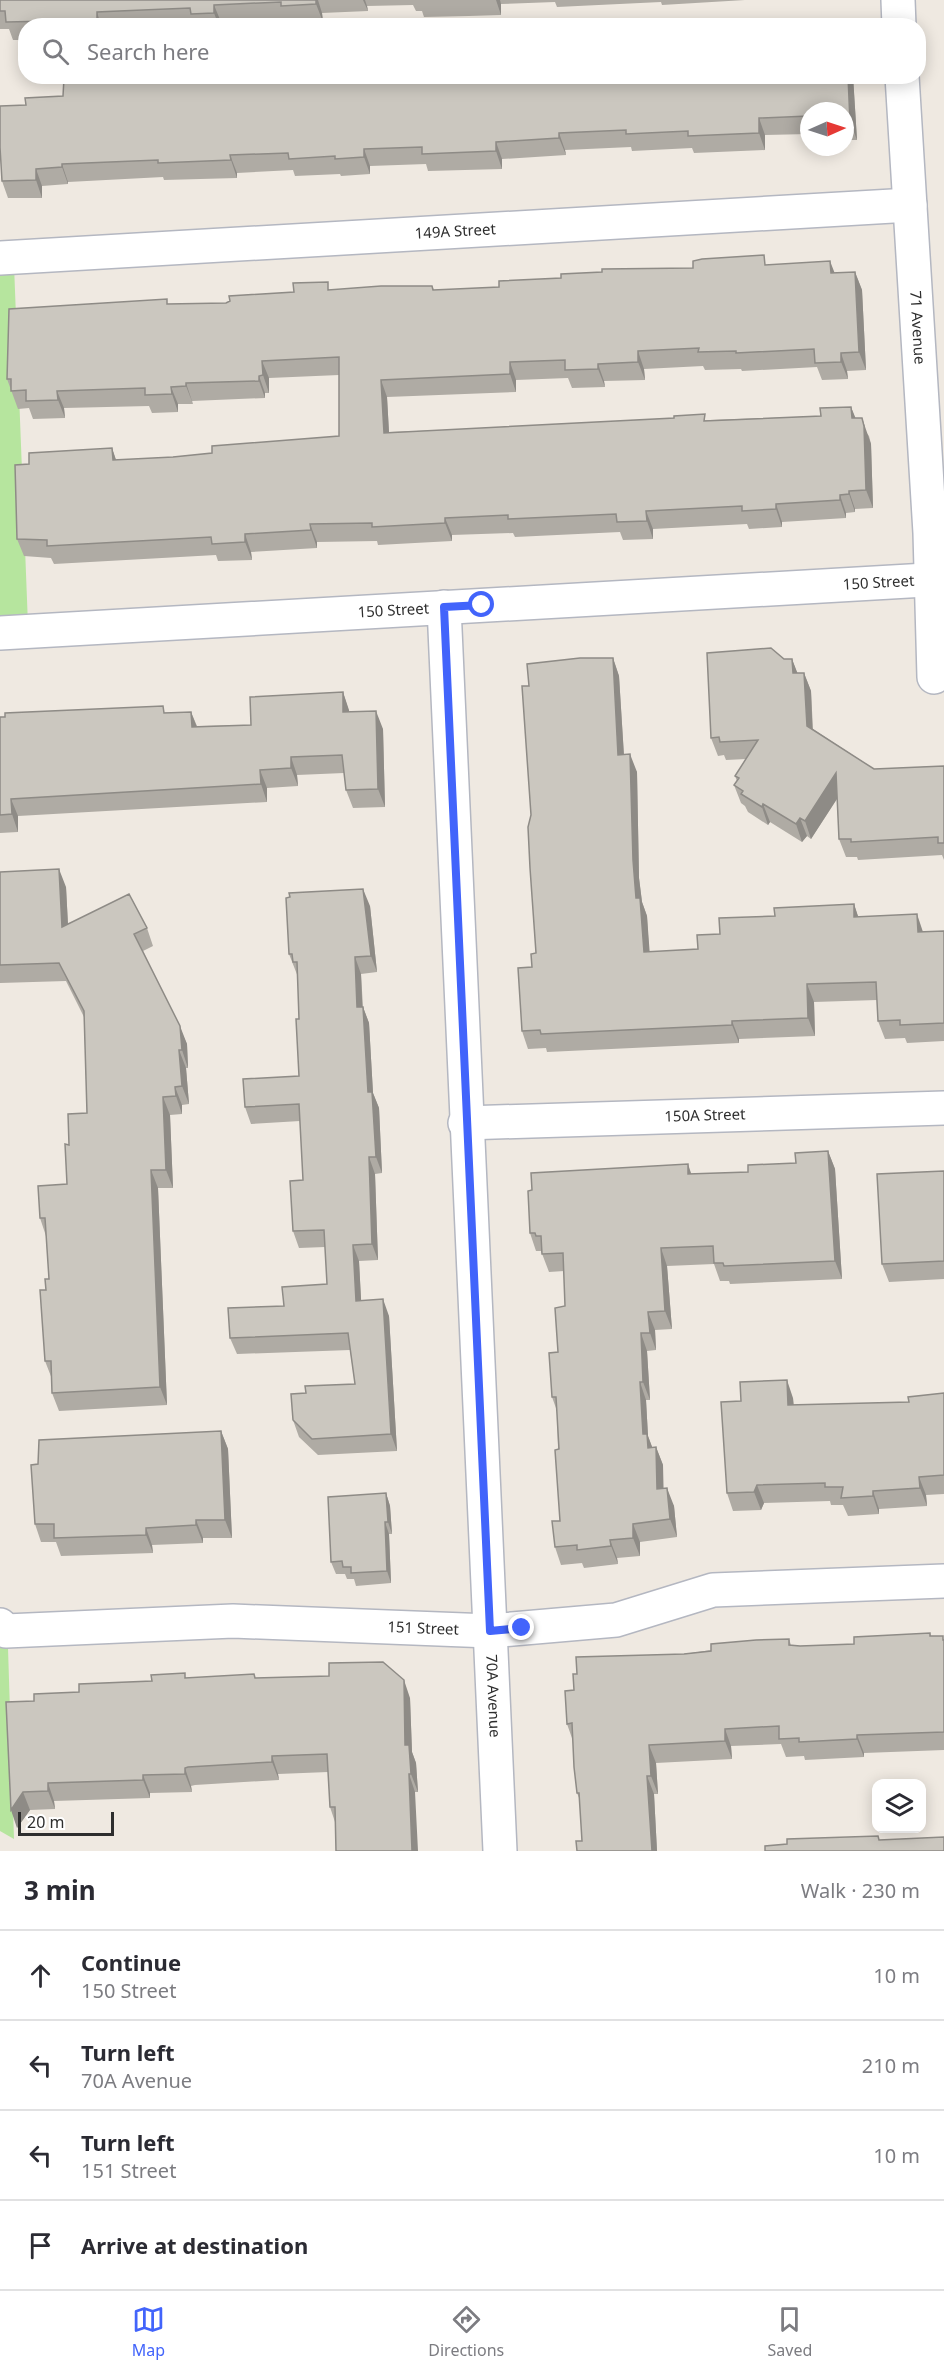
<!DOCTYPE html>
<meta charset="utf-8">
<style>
:root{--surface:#fff;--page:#f7f7f7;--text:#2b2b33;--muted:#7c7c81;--line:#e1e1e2;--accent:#4264fb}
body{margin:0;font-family:"Noto Sans",sans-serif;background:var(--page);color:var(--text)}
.controls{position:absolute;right:18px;bottom:18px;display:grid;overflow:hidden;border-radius:12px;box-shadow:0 3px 15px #0003}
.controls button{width:54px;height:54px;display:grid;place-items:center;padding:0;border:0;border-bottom:2px solid var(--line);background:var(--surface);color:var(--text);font:30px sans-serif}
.compass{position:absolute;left:800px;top:102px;width:54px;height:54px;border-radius:50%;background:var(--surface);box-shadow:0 3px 15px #0003;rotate:87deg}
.scale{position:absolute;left:18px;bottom:15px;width:96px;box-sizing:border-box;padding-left:6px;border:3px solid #2e2e2e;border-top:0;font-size:16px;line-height:21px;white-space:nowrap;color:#2e2e2e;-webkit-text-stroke:4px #fff;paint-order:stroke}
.stop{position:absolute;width:18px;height:18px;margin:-14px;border:4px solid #4264fb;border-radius:50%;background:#fff}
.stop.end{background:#4264fb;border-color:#fff;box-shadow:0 2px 6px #0008}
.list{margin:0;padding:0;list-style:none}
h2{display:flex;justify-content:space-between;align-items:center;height:78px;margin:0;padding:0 24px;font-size:26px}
h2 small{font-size:20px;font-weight:400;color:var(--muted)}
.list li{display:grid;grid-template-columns:39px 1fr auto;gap:18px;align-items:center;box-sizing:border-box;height:90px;padding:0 24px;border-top:2px solid var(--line)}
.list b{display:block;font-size:22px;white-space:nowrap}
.list p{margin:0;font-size:20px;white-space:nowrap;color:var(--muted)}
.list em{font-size:20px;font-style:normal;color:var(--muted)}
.icon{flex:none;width:33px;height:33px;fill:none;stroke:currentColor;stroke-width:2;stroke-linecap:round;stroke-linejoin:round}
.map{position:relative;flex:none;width:944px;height:1851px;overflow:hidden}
.search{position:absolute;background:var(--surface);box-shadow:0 3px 15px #0003;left:18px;right:18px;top:18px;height:66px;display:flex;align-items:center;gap:15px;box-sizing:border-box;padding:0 21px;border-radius:24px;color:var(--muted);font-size:22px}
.sheet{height:438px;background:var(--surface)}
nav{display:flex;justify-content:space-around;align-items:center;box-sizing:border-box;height:84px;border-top:2px solid var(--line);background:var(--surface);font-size:16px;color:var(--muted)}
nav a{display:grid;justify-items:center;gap:3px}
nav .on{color:var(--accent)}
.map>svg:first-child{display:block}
.green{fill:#b6e59e}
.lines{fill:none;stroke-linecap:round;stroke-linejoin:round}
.minor-casing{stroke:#b4b7c1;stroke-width:36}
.minor{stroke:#fff;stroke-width:33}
.wall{fill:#afaba4}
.shaded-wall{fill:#8e8b86}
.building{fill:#cbc7bf;stroke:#8e8b86;stroke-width:1.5}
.route{stroke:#4264fb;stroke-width:8}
.labels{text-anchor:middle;stroke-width:4.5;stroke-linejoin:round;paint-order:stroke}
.street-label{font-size:15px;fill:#2e2e2e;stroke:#fff}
</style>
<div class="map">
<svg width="944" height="1851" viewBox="0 0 944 1851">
<rect width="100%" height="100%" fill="#efe9e1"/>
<path class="green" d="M0,265H14L28,625L0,626Z
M0,1648H8L14,1839L0,1831Z"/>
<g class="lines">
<g class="minor-casing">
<g id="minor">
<path d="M898,0L899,26"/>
<path id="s1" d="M902,76L930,533L934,677"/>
<path id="s2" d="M0,258L910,205"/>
<path id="s3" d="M444,607L500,1851"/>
<path id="s4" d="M0,633L944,579"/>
<path id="s5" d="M465,1123L944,1108"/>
<path id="s6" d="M0,1625L6,1631L233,1621L490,1631L616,1620L713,1590L944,1581"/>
</g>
</g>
<use href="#minor" class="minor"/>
</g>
<path class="wall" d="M0,0H745L662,5L661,2L557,7L555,2L501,4V15L469,16L424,17L422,11H416L413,5L367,6L368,11L322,13L323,22L288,24L286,20L221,22V26H26V40H13L9,29H0Z
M853,76L857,140H845V111H809V134L765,135V150L694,153L692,148L632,151L631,147L565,150L566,155L502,159V169L428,171L426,164L370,166V174L341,176L340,174L295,176L293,170L237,173V178L164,180L163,177L68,182V184L42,186V198H8L2,181L26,105L63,96L234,78Z
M768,265L834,273L855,272L862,290L866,370L847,371L848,379L822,380L817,367L742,371L741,369L705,370L703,366L644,369L645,380L604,381L605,387L572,388L568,378L516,380V392L387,397L389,432L821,416L851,407L855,418L869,436L871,444L873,508L855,509V512L846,513V518L782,522V527L749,529L747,524L653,529V539L623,540L620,532L515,537L513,533L452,535V541L378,545L377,541L317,542V548L251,552L252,560L218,561L216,555L54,564L51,558L24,556L17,539L29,464L112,448L116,460L173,457L212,453L339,436V375L269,378V393H265V398L192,401L193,404H178V412L152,413L149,406L64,408L65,418L33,419L29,408L18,409L7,379L169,304L226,303L331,290L432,286L434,290L499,287L561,278L693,268Z
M613,658L619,676L624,755L637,772L639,878L642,902L647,916L649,952L698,949L720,934L775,916L854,904L858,917L923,932L944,931V1041L907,1043L905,1038L885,1039L878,1021L877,1000L814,1002L815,1036L739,1039V1043L547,1052L546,1048L528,1049L522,1031L532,967L536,953L531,815L529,686Z
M784,659H792L797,673H804L811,691L813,729L874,769L944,766V860L942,855L858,860L857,857H846L839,839L837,799L811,839L807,836L802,842L770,822L768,825L748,812L745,806L741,803L734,785L737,781L735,776L746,759L726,760L724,755L718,756L711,738Z
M343,692L349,712L383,729L385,807L353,808L346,790L344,773L297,775L298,786L267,788V802L18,816V832L0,833V717L191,712L197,726L251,725Z
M0,872L66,887L68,924L147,928L153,946L143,951L187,1044L188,1068H186L189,1104L182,1105V1114L170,1115L173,1188H158L167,1405L59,1411L52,1393V1379L45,1361L46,1290L49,1279L46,1236L40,1218L67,1184L69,1145L87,1113L84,1017L66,981L0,983Z
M370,906L377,972L361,974L363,1007L369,1023L373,1093L379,1108L382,1173L375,1174L378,1260L359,1261L361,1300L389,1316L397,1451L318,1455L299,1437L293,1420L306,1393L355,1384L350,1350L237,1354L230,1338L284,1306L327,1284L325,1247L299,1248L293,1231L303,1180L300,1121L251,1124L245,1107L299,1076V1019L298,977L289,954Z
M828,1151L835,1169L842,1279L730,1284L729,1281H720L714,1264L667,1266L672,1329L655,1330L656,1350L647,1351L650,1400H646L648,1436L652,1447H656L663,1465V1488L674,1506L677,1537L640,1542V1556L617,1558L618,1564L584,1568L582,1563L561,1565L555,1547L560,1521L557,1411L552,1397L565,1306L564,1271L549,1272L541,1251H536L530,1233L692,1174L748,1172L796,1163Z
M944,1171V1279L889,1282L882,1264Z
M944,1393V1494L926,1495L927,1506L879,1509V1514L848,1516L843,1505H831L830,1501L764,1503L761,1510L733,1511L727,1493L793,1398L794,1405L909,1402Z
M221,1431L228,1449L232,1538H203V1543L152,1545L153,1553L61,1556L56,1542H41L35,1524L38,1464Z
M386,1493L390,1506L392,1534H389L391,1583L356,1586L354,1579H347L345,1574H336L331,1562Z
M930,1633L931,1636L944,1639V1750L864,1753V1757L805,1760L804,1756L786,1757L781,1744L731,1746L732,1759L656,1763L658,1794H654L657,1851H577L582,1841L580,1800L577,1793L573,1741L567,1724L574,1690L684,1654L789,1639L791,1645L800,1646L854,1644Z
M186,1678H256L410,1698L412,1752L416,1763L418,1792H415L335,1822L330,1807L328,1772L278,1774L279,1780L195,1785L191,1786L192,1792L150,1793V1798L54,1801L55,1809L30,1810L17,1828L34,1701L79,1692L152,1681Z"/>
<path class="shaded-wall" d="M316,0H318L322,13L323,22L316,4Z
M363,0H365L367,6L368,11Z
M496,0H500L501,4V15Z
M214,5L221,22V26H219L214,13Z
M97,12L101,26H99L97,20Z
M848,76H853L857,140L850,122Z
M759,118L765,135V150L759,133Z
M559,133L565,150L566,155L559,138Z
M496,142L502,159V169L496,151Z
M364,149L370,166V174L364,157Z
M230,155L237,173V178L231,160Z
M62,164L68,182V184L62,167Z
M36,169L42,186V198L36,180Z
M830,261L837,279L831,273Z
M855,272L862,290L866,370L859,352Z
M638,351L644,369L645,380L638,362Z
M841,353L847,371L848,379L841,362Z
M262,361L269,378V393L263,375Z
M510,362L516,380V392L510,374Z
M598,364L604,381L605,387L598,369Z
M259,376L265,393V398L259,381Z
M381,380L387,397L390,450L384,433Z
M186,383L193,404L186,386Z
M171,387L178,404V412L172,394Z
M57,391L64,408L65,418L58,400Z
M851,407L858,424L852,418Z
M862,418L871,444L873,508L866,490Z
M112,448L118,466L113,460Z
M849,491L855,509V512L849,494Z
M840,495L846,513V518L840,500Z
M776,504L782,522V527L776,509Z
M646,511L653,529V539L647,521Z
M445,518L452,535V541L445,523Z
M310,524L317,542V548L311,530Z
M245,534L251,552L252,560L245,542Z
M613,658L619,676L625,773L618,755Z
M792,659L799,677L793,673Z
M804,673L811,691L813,744L807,726Z
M343,692L349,710L350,730L343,712Z
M376,711L383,729L385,807L378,789Z
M191,712L198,730L192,727Z
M630,754L637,772L639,878L642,902L647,916L651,970L644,952L636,898L633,860Z
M291,757L297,775L298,786L291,768Z
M260,770L267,788V802L261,784Z
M836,773L842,791L811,839L805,821Z
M11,799L18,816V832L12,814Z
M763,804L770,822L768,825L762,807Z
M800,818L807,836L802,842L796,824Z
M59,869L66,887L69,945L62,927Z
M363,889L370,906L377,972L371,956Z
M854,904L860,922L854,917Z
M917,914L923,932H918Z
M355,957L361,974L363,1024L357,1007Z
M807,984L814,1002L815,1036L808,1018Z
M363,1007L369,1023L373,1093L379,1108L382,1173L376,1157L368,1092Z
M732,1021L739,1039V1043L732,1025Z
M180,1026L187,1044L188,1068L182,1050Z
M179,1050L186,1068L189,1104L182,1086Z
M175,1087L182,1105V1114L176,1096Z
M163,1097L170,1115L173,1188L166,1170Z
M828,1151L835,1169L842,1279L835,1261Z
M369,1157L375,1174L378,1260L372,1244Z
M688,1164L694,1182L688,1174Z
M151,1170L158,1188L167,1405L160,1387Z
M353,1245L359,1261L362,1317L356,1301Z
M661,1248L667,1266L672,1329L665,1311Z
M383,1299L389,1316L397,1451L391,1434Z
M648,1312L655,1330L656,1350L650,1333Z
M641,1333L647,1351L650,1400L643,1382Z
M787,1380L793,1398L794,1423L788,1405Z
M640,1382L646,1400L648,1436L654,1452V1466L643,1434Z
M221,1431L228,1449L232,1538L225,1520Z
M656,1447L663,1465L664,1507L657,1489Z
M919,1477L926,1495L927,1506L920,1488Z
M757,1485L764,1503L761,1510L754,1492Z
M667,1488L674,1506L677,1537L670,1519Z
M873,1491L879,1509V1514L873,1496Z
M386,1493L390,1506L392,1534L388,1522Z
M196,1520L203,1538V1543L196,1525Z
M385,1522L389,1534L391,1583L387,1571Z
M633,1524L640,1542V1556L633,1538Z
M146,1528L152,1545L153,1553L146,1535Z
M610,1540L617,1558L618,1564L611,1546Z
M404,1680L410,1698L412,1752L416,1763L418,1792L411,1774L405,1745Z
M725,1729L731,1746L732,1759L725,1741Z
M857,1735L864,1753V1757L857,1739Z
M649,1745L656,1763L658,1794L651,1776Z
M272,1756L278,1774L279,1780L272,1762Z
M185,1768L191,1786L192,1792L185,1774Z
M409,1774L415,1792L418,1851H412Z
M143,1775L150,1793V1798L143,1780Z
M647,1776L654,1794L657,1851H652Z
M48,1783L54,1801L55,1809L48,1791Z
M23,1792L30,1810L17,1828L11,1810Z"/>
<path class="building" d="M0,0H316V4L281,6V2L214,5V13L191,14L190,8L119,11L97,12V20L6,22L5,11H0Z
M112,76H233V78L274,76H848L850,122L845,123V111H809V116L759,118V133L688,136V131L626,134V130L559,133V138L496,142V151L422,154V147L364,149V157L335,159V156L289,159L288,153L230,155L231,160L158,163V160L62,164V167L36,169V180L2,181L0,147V106L26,105L25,98L63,96L64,78Z
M764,255L765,265L830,261L831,273L855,272L859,352L841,353V362L815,363L814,349L736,353V351L698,352L699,348L638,351V362L598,364V369L565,370V360L510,362V374L381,380L384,433L674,418V416L705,414L704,421L821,416L820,408L851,407L852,418H862L864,426L866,490L849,491V494L840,495V500L776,504V509L742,511V506L646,511L647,521L617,522L616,514L508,519V515L445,518V523L372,527V523L310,524L311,530L245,534V542L212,544L211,537L47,546V540L17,539L15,465L29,464V453L112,448L113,460L173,457L212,453V446L339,436V357L262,361L263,375L259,376V381L186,383V386L171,387L172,394L145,395V388L57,391L58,400L26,401V390L11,391V379H7L9,309L167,299V304L226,303L230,301L229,296L294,292L293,283L328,282V290L381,286H432L433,290L499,287V281L561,278V274L602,272V269L693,268V261L702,259Z
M771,648L784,659H792L793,673H804L807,726L874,769L944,766V843H938V837L851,842V839H839L836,773L805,821L800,818L796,824L763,804L762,807L741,794L743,791L734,785L739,778L735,776L758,740L720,742L719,737L711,738L707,653Z
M580,658H613L618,755L630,754L633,860L636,898H640L644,952L698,949L697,935L720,934L719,918L775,916L774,908L854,904V917L917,914L918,932L944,931V1023L900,1025V1020L878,1021L876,982L807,984L808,1018L732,1021V1025L541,1034L540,1030L522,1031L518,968L532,967L531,954L536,953L530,868L528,827L531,815L522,686H529L527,664Z
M343,692V712L376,711L378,789L346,790L342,755L291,757V768L260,770L261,784L11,799L12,814L0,815V717H5V713L163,706L164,713L191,712L192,727L251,725L250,697Z
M59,869L62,927L129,894L147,928L134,934L180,1026L182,1050H179L182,1086L175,1087L176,1096L163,1097L166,1170H151L160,1387L52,1393L51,1361H45L40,1290H46L45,1279H49L45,1218H40L38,1186L67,1184L65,1144L69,1145L68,1114L87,1113L84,1011L59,963L0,965V872Z
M363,889L371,956L355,957L357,1007H363L368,1092H372L376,1157H369L372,1244L353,1245L356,1301L383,1299L391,1434L312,1439L293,1420L291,1394L306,1393L305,1386L355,1384L348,1333L230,1338L228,1308L284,1306L282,1287L327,1284L324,1230L293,1231L290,1181L303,1180L299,1104L245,1107L243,1079L299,1076L296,1019H299L297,962H293L292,954H289L286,898L290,897L289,893Z
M828,1151L835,1261L724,1266L723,1263H714L713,1246L661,1248L665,1311L648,1312L650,1333H641L643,1382H640L643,1434H647L648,1448L656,1447L657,1489L667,1488L670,1519L633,1524V1538L610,1540L611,1546L577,1550V1545L555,1547L552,1521H560L555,1450L559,1449L556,1397H552L549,1353L558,1352L555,1308L565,1306L563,1253L542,1254L541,1236H536L535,1233H530L528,1191L532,1190L531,1173L688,1164V1174L748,1172V1165L796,1163L795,1153Z
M944,1171V1261L882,1264L877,1174Z
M787,1380L788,1405L909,1402L908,1397L944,1393V1475L919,1477L920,1488L873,1491V1496L841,1498L843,1487H825V1483L757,1485L754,1492L727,1493L721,1402L741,1401L740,1382Z
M221,1431L225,1520H196V1525L146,1528V1535L54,1538V1524H35L31,1465L38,1464L39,1440Z
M386,1493L388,1522H385L387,1571L351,1573V1567H343L342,1561L331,1562L328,1497Z
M930,1633V1636H943V1640H944V1732L857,1735V1739L799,1742V1738L779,1739V1726L725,1729V1741L649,1745L651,1776H647L652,1851H577L576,1841H582L579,1793H577L574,1767L572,1723L567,1724L565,1691L574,1690L573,1674H577L576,1657L684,1654L711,1651V1644L756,1640L789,1639V1645L800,1646L854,1644V1637Z
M383,1662L404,1680L405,1745H409L411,1774H409L412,1851H336L335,1807H330L327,1754L272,1756V1762L188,1767L185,1768V1774L143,1775V1780L48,1783V1791L23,1792L11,1810L6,1702L34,1701V1694L79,1692V1684L152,1681L151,1675L185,1673V1678L254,1674L255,1678L329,1676V1663Z
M878,1836L879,1840L944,1837V1851H765V1846L787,1844V1839Z"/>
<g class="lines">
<path class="route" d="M482,605L444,607L490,1631L522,1628"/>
</g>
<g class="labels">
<g class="street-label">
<text dy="5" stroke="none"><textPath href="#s2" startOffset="456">149A Street</textPath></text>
<text dy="5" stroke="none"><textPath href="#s1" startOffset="252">71 Avenue</textPath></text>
<text dy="5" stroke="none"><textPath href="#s4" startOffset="880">150 Street</textPath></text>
<text dy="5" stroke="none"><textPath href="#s4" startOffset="394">150 Street</textPath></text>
<text dy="5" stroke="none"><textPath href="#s5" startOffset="240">150A Street</textPath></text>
<text dy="5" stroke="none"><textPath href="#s6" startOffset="426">151 Street</textPath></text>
<text dy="5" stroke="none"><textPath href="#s3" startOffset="1090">70A Avenue</textPath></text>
</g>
</g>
</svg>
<div class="controls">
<button><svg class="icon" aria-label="layers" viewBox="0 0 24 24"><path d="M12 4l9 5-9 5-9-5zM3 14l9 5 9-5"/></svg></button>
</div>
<svg class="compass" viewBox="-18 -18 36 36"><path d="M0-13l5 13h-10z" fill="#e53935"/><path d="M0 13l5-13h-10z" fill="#7c7c81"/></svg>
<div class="scale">20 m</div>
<div class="stop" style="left:482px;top:605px"></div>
<div class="stop end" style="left:522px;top:1628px"></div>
<div class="search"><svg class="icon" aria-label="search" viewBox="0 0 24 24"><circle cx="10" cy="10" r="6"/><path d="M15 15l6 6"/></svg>Search here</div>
</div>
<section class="sheet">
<h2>3 min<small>Walk · 230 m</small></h2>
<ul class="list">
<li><svg class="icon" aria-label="ahead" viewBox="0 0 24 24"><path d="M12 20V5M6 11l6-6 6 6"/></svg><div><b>Continue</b><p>150 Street</p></div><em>10 m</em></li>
<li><svg class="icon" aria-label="left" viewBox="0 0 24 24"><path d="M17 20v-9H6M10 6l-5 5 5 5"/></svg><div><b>Turn left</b><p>70A Avenue</p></div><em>210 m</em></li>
<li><svg class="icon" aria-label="left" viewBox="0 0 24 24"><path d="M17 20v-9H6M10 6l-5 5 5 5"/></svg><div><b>Turn left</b><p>151 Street</p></div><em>10 m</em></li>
<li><svg class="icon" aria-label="arrive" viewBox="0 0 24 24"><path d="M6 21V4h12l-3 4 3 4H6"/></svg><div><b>Arrive at destination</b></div></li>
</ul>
</section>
<nav>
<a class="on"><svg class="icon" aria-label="map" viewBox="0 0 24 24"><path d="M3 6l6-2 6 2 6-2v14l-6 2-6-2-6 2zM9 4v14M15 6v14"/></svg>Map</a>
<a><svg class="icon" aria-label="directions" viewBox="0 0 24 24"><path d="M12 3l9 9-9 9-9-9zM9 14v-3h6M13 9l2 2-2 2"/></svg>Directions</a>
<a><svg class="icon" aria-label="saved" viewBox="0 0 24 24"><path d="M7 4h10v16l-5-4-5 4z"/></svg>Saved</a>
</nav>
